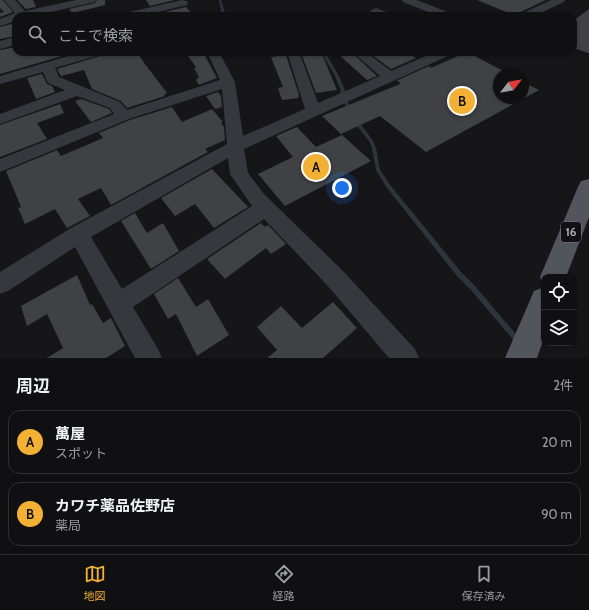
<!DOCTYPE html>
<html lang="ja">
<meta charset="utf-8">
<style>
:root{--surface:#101012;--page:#1e1e20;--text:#f1f3f6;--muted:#9c9d9f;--line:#303032;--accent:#f2b134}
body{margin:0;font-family:Cabin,"Noto Sans JP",sans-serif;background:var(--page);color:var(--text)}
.controls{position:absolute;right:12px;bottom:12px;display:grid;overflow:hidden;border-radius:8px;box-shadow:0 1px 3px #0004}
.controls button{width:36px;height:36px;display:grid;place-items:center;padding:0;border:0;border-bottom:1px solid var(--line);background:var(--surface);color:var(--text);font:20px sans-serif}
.compass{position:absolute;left:493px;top:68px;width:36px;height:36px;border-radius:50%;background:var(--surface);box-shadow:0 1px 3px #0004;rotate:59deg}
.you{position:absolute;left:342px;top:188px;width:14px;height:14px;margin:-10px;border:3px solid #fff;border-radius:50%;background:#1a73e8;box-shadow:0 0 0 6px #1a73e833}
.badge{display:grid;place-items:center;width:26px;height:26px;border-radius:50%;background:var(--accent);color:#111;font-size:13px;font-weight:700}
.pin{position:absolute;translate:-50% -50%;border:2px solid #fff;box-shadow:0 1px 4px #0006}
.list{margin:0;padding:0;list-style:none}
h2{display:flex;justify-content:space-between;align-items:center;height:52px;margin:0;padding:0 16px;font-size:17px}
h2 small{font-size:13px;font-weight:400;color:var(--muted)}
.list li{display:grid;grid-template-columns:26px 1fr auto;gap:12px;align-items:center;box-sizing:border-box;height:64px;margin:0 8px 8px;padding:0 8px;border:1px solid var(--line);border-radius:12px}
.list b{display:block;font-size:15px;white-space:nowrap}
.list p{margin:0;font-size:13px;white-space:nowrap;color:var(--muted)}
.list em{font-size:13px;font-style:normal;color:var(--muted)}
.icon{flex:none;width:22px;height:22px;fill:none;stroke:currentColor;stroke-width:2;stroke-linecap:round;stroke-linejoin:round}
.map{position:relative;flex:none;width:589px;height:358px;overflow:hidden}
.search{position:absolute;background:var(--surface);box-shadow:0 1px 3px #0004;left:12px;right:12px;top:12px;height:44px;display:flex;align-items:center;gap:10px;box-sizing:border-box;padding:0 14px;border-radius:12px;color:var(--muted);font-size:15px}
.sheet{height:196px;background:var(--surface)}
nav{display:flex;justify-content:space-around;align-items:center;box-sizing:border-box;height:56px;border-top:1px solid var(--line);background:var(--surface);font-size:11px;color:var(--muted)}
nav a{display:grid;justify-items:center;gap:2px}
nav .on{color:var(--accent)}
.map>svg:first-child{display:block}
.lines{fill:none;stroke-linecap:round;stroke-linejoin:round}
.stream{fill:#2c353c;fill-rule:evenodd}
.building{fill:#404145}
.minor{fill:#37383d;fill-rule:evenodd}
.major{fill:#53555c;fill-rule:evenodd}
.labels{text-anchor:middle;stroke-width:3.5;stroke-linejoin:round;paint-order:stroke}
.shield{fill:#111113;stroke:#7b7e86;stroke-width:1}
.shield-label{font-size:12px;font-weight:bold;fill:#a8adb8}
</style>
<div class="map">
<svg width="589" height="358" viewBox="0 0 589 358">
<rect width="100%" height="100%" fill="#161618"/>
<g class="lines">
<path class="stream" d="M219,0H221L226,16H222Z
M321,52H325L339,76L345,91L344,94L352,111L351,112H350L348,111L340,94L341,91L335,76Z
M354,120H358L373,141L376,148L380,170L391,186L461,272L475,286L520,339L521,341L520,343L518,344L516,343L471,290L457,276L387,188L376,170L372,148L369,141L354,122Z"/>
</g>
<path class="building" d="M0,0H3L13,12L0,17V13L4,12L0,8Z
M17,0H33L36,7L26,9Z
M97,0H105V5L72,13L69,9L95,3Z
M146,0H175L150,6Z
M477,0H546L514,15Z
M186,7L194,16H158L156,14Z
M589,9V53L573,48V21Z
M16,23V36L0,39V27Z
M16,47V52H71L72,53L0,74V50Z
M105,52H137L145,64L167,93L164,95L165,96L127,108L121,101L92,89L84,70L61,76L57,69L100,56Z
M185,52H203L217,78L199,85L196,80L199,77L194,68L196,67Z
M321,52L337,90L316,93L301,53Z
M336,52H351L377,76L367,80Z
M368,52H406L416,58L391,69Z
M467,52L509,74H499V98H523V82L539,90L426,152L380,116L341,134L322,116L400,84L399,81H396L429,66L431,68Z
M286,55L299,95L298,96L299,98L282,100L278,88L283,87L271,57Z
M42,74L47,84L52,86L55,92L36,99L27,78Z
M218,92L221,96L222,107L215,109L206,96Z
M81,99L109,109L112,113L91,122L75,101Z
M60,104L64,113L37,123L47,139L0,157V125Z
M172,107L182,122L212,109L223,122L221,123L224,127L225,140L205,149L208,152L111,205L101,188L78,199L90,216L67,228L55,209L25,224L18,208L21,207L6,171L57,150L61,156L103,138L99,133L130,120Z
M297,127L316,147L342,135L371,161L285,206L258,174L293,157L276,136Z
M212,169L248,207L214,228L195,204L175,216L161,198Z
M135,213L147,233L163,223L179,251L151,269L121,221Z
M261,223L265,227L268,225L286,244L271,254L266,248L225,279L207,259Z
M77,275L90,305L92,304L103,323L111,318L125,346L106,358H47L63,348L47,314L27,326L21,306Z
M178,278L196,307L208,299L229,335L197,356L176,314L168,319L154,294Z
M333,302L357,328L323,358H267L277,350L257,327L281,306L302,328Z"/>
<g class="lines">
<path class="minor" d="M4,0H15L25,11L76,0H96L95,2L33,16H16V21L0,26V19L15,13Z
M182,0L187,1L188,3L187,5L140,16H119L121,14Z
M402,0H417L452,14L454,16H438L403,2Z
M551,0H565L564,2L534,16H519L521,14Z
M376,8L392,14L394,16C385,16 376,18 370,11Z
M16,37V45L0,49V41Z
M82,52H102L100,55L55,68L59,77L120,102L127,110L220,80L207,52H219L235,82L243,136L305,109L287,52H299L318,103L380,76L352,52H366L391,71L435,52H452L450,55L244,149L248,173L264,194L343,271L415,349L419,358H389L327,285L264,219L133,307L158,349L162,358H135L75,247L8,291L0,294V272L71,228L227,144L222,89L129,119L0,172V159L114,114L110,108L77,96L0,124V114L65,90L48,83L43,72L0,84V76ZM228,158L230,174L252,206L122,289L91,237Z"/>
<path class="major" d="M589,179V217L566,277H544L543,286L540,277L578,187L581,181Z
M544,287V338L537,358H505L534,291Z"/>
</g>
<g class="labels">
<rect class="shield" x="561" y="222" width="20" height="20" rx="3"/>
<g class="shield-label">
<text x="571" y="236">16</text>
</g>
</g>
</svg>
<div class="controls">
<button><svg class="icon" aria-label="locate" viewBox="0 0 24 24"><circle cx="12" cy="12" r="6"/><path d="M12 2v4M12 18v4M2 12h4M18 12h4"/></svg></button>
<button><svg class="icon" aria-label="layers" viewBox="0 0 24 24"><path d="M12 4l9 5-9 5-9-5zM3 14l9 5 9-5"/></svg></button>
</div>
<svg class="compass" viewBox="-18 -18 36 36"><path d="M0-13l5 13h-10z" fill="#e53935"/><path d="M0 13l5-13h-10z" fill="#9c9d9f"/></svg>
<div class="you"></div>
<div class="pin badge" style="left:316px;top:167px">A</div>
<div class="pin badge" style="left:462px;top:101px">B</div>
<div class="search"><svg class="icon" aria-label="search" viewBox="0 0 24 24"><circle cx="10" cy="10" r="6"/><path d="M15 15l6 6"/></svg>ここで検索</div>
</div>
<section class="sheet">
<h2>周辺<small>2件</small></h2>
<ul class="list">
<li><span class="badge">A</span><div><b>萬屋</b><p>スポット</p></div><em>20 m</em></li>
<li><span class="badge">B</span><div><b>カワチ薬品佐野店</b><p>薬局</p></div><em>90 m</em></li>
</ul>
</section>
<nav>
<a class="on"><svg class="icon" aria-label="map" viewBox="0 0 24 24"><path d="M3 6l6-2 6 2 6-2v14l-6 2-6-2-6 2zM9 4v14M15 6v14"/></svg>地図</a>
<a><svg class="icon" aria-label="directions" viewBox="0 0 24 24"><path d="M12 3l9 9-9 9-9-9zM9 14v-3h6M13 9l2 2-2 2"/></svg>経路</a>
<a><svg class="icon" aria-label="saved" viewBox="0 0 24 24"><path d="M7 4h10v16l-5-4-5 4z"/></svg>保存済み</a>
</nav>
